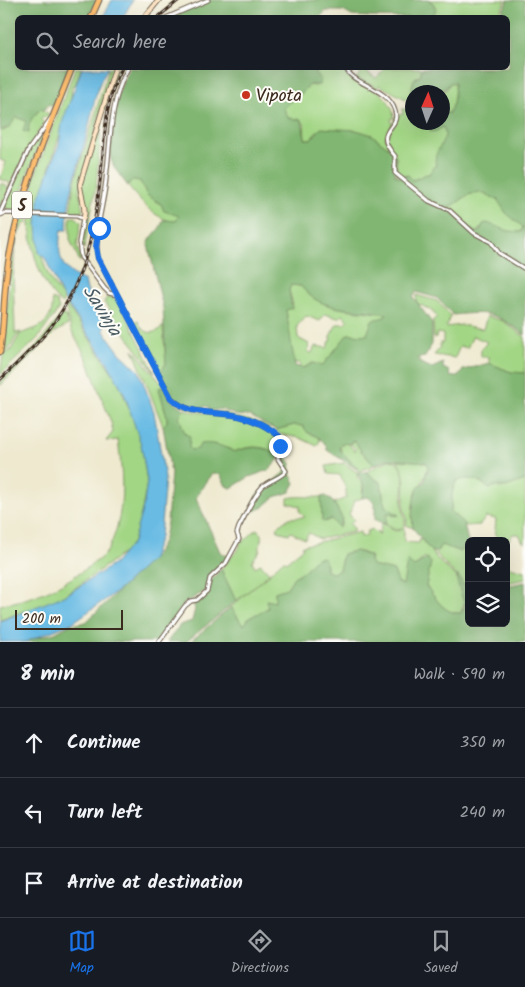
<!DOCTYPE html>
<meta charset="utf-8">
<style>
:root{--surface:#171b24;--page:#20242c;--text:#f1f3f6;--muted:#9ea1a6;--line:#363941;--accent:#1a73e8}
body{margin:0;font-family:Kalam,sans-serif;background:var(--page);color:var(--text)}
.controls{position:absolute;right:15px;bottom:15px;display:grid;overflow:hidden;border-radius:8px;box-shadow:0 5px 20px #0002}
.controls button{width:45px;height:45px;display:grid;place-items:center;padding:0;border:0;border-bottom:1px solid var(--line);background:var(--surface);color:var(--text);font:25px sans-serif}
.compass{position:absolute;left:405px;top:85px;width:45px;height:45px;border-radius:50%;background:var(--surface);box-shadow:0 5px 20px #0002;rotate:3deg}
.scale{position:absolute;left:15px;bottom:12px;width:108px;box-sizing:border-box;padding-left:5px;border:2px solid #3b2a1e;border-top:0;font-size:14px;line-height:18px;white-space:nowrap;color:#3b2a1e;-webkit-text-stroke:4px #fdfcf7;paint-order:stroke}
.stop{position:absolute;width:15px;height:15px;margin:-11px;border:4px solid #1a73e8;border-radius:50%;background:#fff}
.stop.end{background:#1a73e8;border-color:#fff;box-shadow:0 1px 5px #0008}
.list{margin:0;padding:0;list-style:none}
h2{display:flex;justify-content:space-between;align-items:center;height:65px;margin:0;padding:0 20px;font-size:21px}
h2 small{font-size:16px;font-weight:400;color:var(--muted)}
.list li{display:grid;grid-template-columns:32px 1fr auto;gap:15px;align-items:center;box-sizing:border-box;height:70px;padding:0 20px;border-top:1px solid var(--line)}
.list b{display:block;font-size:19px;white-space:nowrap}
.list em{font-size:16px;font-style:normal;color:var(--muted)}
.icon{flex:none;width:28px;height:28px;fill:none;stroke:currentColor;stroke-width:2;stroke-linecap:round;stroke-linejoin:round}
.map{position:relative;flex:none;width:525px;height:642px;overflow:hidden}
.search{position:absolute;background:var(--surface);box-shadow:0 5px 20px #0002;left:15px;right:15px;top:15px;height:55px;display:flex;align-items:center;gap:12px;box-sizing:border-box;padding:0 18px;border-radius:8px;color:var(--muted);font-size:19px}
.sheet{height:275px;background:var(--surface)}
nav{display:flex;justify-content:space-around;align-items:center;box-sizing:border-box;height:70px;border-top:1px solid var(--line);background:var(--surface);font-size:14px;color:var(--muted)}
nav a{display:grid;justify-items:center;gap:2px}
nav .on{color:var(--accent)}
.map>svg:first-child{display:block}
.green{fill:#a2d584;stroke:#6e8051;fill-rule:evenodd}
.forest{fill:#81b672;stroke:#5e7048;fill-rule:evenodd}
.water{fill:#69bbe4;stroke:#527281}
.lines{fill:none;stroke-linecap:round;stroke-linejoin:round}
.street-casing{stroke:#7a6d5c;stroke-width:5.5}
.secondary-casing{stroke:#7a6d5c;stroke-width:6}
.primary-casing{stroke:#7a6d5c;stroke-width:7}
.street{stroke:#fff;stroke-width:3}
.secondary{stroke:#fee5c5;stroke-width:4}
.primary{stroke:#fcbd6f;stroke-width:4.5}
.rail-casing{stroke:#3b2a1e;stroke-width:3}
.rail{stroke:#fdfcf7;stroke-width:1;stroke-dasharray:4;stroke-linecap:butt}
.route{stroke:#1a73e8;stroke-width:6}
.poi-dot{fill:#c8321e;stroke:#fdfcf7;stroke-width:2}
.labels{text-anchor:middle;stroke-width:4;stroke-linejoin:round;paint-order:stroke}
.shield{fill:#fdfcf7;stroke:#75695f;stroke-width:1}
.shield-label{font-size:16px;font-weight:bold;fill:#3b2a1e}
.poi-label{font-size:18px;fill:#3b2a1e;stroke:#fdfcf7;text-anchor:start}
.water-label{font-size:19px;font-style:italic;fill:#4b5d63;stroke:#fdfcf7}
</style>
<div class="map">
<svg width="525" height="642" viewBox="0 0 525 642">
<rect width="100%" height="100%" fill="#fdfcf7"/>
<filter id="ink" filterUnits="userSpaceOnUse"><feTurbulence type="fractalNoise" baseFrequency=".02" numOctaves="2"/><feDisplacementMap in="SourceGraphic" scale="10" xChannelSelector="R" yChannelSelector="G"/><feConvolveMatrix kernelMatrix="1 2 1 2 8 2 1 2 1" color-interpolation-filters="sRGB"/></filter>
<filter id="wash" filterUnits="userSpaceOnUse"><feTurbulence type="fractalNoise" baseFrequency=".0096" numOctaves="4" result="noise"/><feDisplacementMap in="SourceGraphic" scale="20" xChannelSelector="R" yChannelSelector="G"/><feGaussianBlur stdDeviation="1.12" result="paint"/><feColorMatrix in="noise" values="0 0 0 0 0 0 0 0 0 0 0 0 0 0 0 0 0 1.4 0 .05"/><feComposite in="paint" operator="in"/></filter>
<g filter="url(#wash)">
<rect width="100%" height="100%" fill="#eee9cf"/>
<path class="green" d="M429,0H506L497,18L431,17L434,14L432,2Z
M75,68H81L76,83L72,87L71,99L49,169L39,212L26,211L25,206L33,189L34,178Z
M109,68H114L103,99L79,191L83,212L70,213L74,184Z
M116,68H118L102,115L96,187L84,249L82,243L88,213L81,196L82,182L103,102Z
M315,68H331V71L345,72L348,76C366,79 394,98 394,118L391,119L392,123L385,138L390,149L372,135L356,130L317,131L311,139H305L304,123L299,119L288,118L284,109C290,99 302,96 309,85L316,86Z
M360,68H374L366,71L376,78L386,68H422L420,76L416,77L411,96L412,122L438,123L429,131L443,127C451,141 434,148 436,164L429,174L412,180L406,175H397L396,156L388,144L387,135L397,115L403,114L402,109H407L411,102L379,85L377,89L375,86L357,78L362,69Z
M450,83H456L453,104L449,113L443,114L442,92H440L446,90Z
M41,109L49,114L46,118L43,116L41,120L44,123L26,152L0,208V184H5L8,189L10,183L0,179L6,162L0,160V131L6,130L16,117L26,121L29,132L28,127L31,119Z
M48,123L28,172L17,208L13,211L5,208V203L29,150Z
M133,180L140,181L147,195L161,204L164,211L178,215L179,218L176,221C157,222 138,199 127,185Z
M479,192L497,199L523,227L521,232C506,234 497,224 481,227L476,234L448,209L468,195Z
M30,216H37C39,247 42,276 65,298L62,304C38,283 30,247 30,216Z
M25,217H27L28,222C7,229 15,311 15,330V333L21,332C12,338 13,349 3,354L11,266L21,220Z
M70,217H76L81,222L77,246L81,258L80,262L70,240Z
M290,285L301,286C320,313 358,309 387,314L368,332L367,335L348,334L322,366L313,363L303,368L300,367V363H295C288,347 289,327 286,310L293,305L289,290ZM325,314L338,318L343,315L348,321L345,324H337L330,336L331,339L327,348L315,346L312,353L308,352L309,344L298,338L297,326L306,316L320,321Z
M416,295L437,301L451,316L446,327L461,325L483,329L487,316L503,321L525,337V373L511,372L489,363V357H481V350L487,342L473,336L467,348L460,346L455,358L434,355L440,348V343H443V334L437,333L436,338H434L433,320L437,317L432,311L417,303Z
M108,296L119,301L155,373L131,342L104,302Z
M52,299L58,302L57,304L59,309L38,338L0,375L3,356L11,350L20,334L33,329L34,332V329C48,324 54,313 52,299Z
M67,305L118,381L141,438L147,483L140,521L132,544L126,551L63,597L0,620V605C34,599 63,586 91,565C96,561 105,556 108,550C126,515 123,477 118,440L106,441L113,432L111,422L86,357L71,330L66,308Z
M62,314L66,316L68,325L54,333L0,386V382L39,344Z
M133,319L135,322L138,321C142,333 154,337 163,326L166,364L160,372L142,339Z
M133,349L164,386L159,388L167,417V422L163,426Z
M184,409C199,414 204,413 219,412C226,412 232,417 238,418C261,422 281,427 278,455C264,445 249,445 234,452L228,448L191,450L189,448L179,417Z
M294,425L303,426C307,429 318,437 320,440L317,446L300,438L279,434L276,430Z
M346,441L355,451L356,449L351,444V441H355L361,451L374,465L360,471L341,451L340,445Z
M388,460L396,461C410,473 400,495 403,510C403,514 406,517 405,522C405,526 403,529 399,531L386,524L387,513L395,516L385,506L381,483L366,472Z
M397,460L421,461L428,464C427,479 418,486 414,500C411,510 414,518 413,528L406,525C409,518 404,514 404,506C404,491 408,473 397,460Z
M344,463L357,472L358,479L363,483L362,498L353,501L354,504L349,514L354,520L350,524L354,528L353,532L320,539L309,533L305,539L291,532L289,534L278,531L277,527L289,518L305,517L300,512V506L288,503V498C302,495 309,498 321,497L325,522L331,519L341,526L342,518L334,503L346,498V489L340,475L328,474L326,466Z
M469,478L479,480L487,487L495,486L500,488L525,480V543L523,542L519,534H513L508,541L498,540L495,531L496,519L486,517L480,525L465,526L451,512L452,493L456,481Z
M382,523L395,531L404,528V542L419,543L420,538L442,564L456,576L465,600L461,613C443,614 436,598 426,586L429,565L425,557L414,567L410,564L405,573L404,585L398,582L394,571L373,566L370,561L371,557C360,550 355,550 343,554L339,570L333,573L326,571V562L315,559L305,570L294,577L287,588L275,592L276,600L273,603L268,600V608L249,618L245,624H242L231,607L284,560L286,562L303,548L302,546L360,532L361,537L367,535L366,532L372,529L376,533L378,532L379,535Z
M257,529L262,534L259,552L252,561L255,567L261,564L270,574L236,601L221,569L240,547L239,543C247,540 251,534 257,529Z
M441,545L461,552L463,549L469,553L468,587L465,588C456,571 446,568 436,553Z
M506,566L525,571V579L506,583Z"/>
<path class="forest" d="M0,0H96L89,17L18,18V68H69L54,107L49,104L44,110L40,109C33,117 27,122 29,133L23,131L26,121L16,117L10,127L0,131Z
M209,0H429L434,4L436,10L431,18L370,17L352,16L343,11H326L319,18H167Z
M508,0H525V335C495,313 491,311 453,315L437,298L416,292L413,297L432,323V344L425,357L418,358L420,363L432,368L443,363V368L449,371L450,376L453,377L460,375L463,370L489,363L511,372L525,373V480L506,487L495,486L489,489C479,479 470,477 456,481L452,493L451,512L464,524L468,542L461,552L441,545L436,553L431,551L413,528L412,515L414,499L418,488L425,481L428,466L426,462L388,459L374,465L361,451L355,441H351V444L342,443L339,447L341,451L360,471L327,450C327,442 317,435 308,433L303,426L294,425L276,430L250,416L236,415L221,409L209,411V407L204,406L203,411C176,409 171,394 160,372L166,364L163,307L148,245C151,234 161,231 163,220L176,221L179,216L164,211L161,204L147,195L140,181L133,180L127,185C120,175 111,166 110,154C105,127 118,92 129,68H315L314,72L321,80L319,85H309C302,96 290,99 284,109L288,118L302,120L305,139H311L321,128L356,130L372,135L390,149L395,156V175L400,177L408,175L412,180C419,179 422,174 429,174L436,165C431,150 451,141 443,127L435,132L429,131L438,123L442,122L443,114L449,113L453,104L455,83H450C442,96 427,92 412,92V96L410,94L414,79L420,76L422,68H508V18L500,17ZM479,192L497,199L506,213L523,227L521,232L509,231L487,223L483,224L480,231L476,233L448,209L468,195ZM291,285L301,286C321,314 357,307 387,314L385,317L372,320L367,335L348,334L322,366L313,363L303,368L295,366L286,310L292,308L289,290Z
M164,386L171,400L184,409L179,417L185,434L190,436L189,448L191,450L198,449L200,444C211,442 224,446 234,452C249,446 264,445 278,455L279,459L269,470L249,477L231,488L226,486L220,474H212C204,482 202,489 196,498L220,552L230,557L211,574L205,591L185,603L158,642H21L55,633L70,625L86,622L156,555L164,539L167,522L171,473L163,426L167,422V417L159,388Z
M281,454H283L291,463L290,474L295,483L290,492L275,497L263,507L250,513L257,494L286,471Z
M357,472H366L381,483L385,506L399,515L398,516L387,513L386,524L375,520V503L368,497L362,498L364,486Z
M326,496L334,503L342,518L339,528L331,519L324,522L322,521L321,497Z
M356,551L370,556V561L373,566L394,571L398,583L403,585L407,561L414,567L427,558L431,563L426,586C436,598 443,614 461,613L465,606L457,581L458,575L465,588L469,585V623H506V586L525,582V642H190L231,607L242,624H245L249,618L268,608L266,600L275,602V592L287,588L294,577L305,570L315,559L321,557L325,559L326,571L333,573L339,570L343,554Z
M221,569L236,601L186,642H167L180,625L192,621L195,609L193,602L207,594L211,581Z"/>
<path class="water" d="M112,0H133L123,17H103Z
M82,68H108C95,86 94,108 88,129C80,164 67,194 67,230H61C57,258 60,269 85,281L87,290L104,319V331L120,353L139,371L154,412L165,478L160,537L152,559L119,590L72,623L25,642H0V621L66,595L114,564L133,542L144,503L147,481L141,444L124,393L107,362L62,296L45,258L39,253L37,225L39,199L59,144L62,123Z"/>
</g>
<g filter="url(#ink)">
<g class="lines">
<g class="street-casing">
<path id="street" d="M166,18L208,0
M128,68C109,103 111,140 106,179C104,205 93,232 98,258L171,398C186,413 205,412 225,414C244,415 265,424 279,436L278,459L286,471C281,478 270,480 263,486C253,497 246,514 239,527L237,533L239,539L226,563L210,578L207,591L197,600L191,601L185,606L159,642
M346,68C352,85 388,87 395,111C401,130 371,129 395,156V173L429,201L449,210L474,233L491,242L499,253L525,269
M0,213L29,149L52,117
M0,215L5,213L77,216L83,219L79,242L81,257L104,288L109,293L117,295"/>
</g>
<g class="secondary-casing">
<path id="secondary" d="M144,18L159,0
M83,219C88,211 80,194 80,184L115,68"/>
</g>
<g class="primary-casing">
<path id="primary" d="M91,18L99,0
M0,352C5,319 3,286 10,253C21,189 49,128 72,68"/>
</g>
<use href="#street" class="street"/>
<use href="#secondary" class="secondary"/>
<use href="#primary" class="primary"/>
<g class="rail-casing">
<path id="rail" d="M157,18L179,0
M0,380C17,363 35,347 50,328C82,287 95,233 100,182C105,143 103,104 122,68"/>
</g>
<use href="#rail" class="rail"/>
</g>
</g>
<g class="lines" filter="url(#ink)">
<path class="route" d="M99,228L96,247L98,258L171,398C186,413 205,412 225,414C244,415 265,424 279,436L280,446"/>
</g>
<circle class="poi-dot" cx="246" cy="95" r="5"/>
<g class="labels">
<rect class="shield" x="12" y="191.5" width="20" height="27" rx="4"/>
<g class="shield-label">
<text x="22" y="211">5</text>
</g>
<g class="poi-label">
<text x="256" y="101">Vipota</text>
</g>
<g class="water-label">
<text transform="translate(103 310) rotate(58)" y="7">Savinja</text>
</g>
</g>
</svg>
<div class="controls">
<button><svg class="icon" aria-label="locate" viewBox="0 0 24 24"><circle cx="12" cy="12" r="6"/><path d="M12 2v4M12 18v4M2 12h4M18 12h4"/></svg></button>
<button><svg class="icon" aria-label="layers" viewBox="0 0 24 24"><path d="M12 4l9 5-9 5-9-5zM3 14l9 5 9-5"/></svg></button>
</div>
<svg class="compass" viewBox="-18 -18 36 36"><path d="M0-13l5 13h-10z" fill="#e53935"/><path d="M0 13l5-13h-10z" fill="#9ea1a6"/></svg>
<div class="scale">200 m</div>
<div class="stop" style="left:99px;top:228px"></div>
<div class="stop end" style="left:280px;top:446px"></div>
<div class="search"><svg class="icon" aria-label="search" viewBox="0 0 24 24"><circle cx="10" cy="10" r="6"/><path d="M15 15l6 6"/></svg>Search here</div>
</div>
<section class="sheet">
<h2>8 min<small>Walk · 590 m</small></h2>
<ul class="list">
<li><svg class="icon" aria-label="ahead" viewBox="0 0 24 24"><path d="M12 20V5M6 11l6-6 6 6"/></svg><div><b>Continue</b></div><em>350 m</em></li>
<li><svg class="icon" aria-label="left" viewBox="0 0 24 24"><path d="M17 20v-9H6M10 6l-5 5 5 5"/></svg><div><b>Turn left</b></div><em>240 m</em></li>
<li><svg class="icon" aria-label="arrive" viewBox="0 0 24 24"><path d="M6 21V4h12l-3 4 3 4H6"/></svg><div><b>Arrive at destination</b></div></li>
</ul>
</section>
<nav>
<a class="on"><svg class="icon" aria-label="map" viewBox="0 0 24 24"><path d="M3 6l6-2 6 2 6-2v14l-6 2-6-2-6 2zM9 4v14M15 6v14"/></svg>Map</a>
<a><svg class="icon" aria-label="directions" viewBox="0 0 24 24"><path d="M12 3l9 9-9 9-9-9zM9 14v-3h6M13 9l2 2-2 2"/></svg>Directions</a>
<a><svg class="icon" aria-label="saved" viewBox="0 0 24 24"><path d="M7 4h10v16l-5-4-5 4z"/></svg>Saved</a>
</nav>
